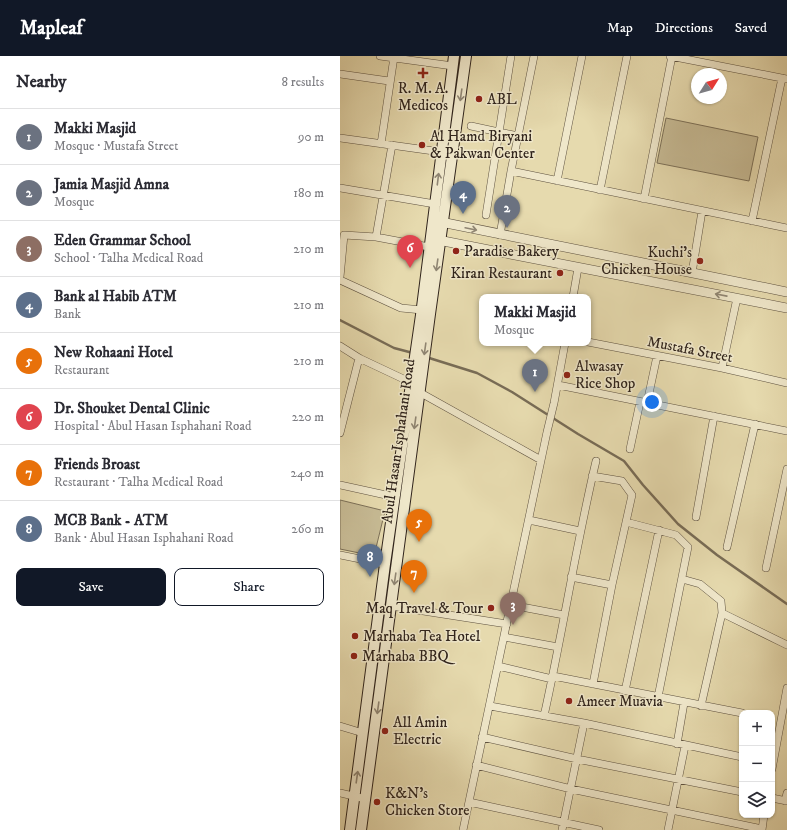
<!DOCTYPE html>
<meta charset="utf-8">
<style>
:root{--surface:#fff;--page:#f2f2f3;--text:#2b2b33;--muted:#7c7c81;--line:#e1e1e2;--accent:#111827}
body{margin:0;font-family:"IM FELL DW Pica",serif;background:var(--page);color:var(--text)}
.controls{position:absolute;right:12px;bottom:12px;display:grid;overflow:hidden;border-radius:8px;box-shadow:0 1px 3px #0004}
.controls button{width:36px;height:36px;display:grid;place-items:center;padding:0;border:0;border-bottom:1px solid var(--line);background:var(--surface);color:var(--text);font:20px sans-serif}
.compass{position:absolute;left:351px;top:12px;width:36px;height:36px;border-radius:50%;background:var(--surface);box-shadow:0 1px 3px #0004;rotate:53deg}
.you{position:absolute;left:312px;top:346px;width:14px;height:14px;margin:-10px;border:3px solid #fff;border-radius:50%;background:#1a73e8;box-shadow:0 0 0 6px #1a73e833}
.badge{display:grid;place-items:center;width:26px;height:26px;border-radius:50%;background:var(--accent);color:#fff;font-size:13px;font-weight:700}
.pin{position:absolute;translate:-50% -33px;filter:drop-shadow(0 1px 2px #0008)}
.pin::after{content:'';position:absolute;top:21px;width:14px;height:12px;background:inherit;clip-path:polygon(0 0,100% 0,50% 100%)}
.popup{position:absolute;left:139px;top:238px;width:112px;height:52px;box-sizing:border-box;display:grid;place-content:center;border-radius:8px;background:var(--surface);filter:drop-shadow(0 1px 3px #0005);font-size:13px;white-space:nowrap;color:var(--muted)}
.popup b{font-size:15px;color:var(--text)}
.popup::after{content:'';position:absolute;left:50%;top:100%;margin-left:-8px;border:8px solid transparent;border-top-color:var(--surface)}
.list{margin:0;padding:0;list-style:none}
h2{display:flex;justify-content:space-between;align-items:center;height:52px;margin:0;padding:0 16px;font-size:17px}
h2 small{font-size:13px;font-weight:400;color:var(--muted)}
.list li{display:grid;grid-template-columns:26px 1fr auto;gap:12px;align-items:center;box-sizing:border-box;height:56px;padding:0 16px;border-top:1px solid var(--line)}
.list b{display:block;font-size:15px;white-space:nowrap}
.list p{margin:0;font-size:13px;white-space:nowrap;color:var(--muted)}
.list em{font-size:13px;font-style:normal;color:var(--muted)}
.actions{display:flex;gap:8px;padding:12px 16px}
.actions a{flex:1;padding:9px 0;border:1px solid var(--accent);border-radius:8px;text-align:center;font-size:14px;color:var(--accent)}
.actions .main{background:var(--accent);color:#fff}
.icon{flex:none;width:22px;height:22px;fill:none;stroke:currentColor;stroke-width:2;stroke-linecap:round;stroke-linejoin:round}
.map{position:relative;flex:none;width:447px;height:774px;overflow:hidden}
header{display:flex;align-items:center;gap:24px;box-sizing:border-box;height:56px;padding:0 20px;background:var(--accent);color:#fff}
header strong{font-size:19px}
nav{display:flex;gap:22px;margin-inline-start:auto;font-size:14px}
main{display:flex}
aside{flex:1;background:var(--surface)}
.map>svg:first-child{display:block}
.green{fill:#c7bb95;stroke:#7c7058}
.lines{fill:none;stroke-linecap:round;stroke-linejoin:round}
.stream{stroke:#786c56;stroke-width:2.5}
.minor-casing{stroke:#5e5240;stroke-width:8}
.tertiary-casing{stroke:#5e5240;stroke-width:10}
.secondary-casing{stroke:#30241c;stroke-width:12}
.minor{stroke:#efe7ca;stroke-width:7}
.tertiary{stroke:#efe7ca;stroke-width:9}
.secondary{stroke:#efe7ca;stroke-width:10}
.oneway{stroke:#908673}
.poi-dot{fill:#8f2418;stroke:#efe7ca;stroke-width:1.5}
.labels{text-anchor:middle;stroke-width:3;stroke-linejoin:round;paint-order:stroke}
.poi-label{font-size:15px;fill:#30241c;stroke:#efe7ca;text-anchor:start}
.street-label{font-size:15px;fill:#30241c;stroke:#efe7ca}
</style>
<header>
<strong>Mapleaf</strong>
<nav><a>Map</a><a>Directions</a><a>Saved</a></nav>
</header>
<main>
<aside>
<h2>Nearby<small>8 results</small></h2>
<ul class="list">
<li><span class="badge" style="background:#6b7280">1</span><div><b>Makki Masjid</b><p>Mosque · Mustafa Street</p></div><em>90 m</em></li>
<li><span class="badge" style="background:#6b7280">2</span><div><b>Jamia Masjid Amna</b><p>Mosque</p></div><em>180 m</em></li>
<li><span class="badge" style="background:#8d6e63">3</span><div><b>Eden Grammar School</b><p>School · Talha Medical Road</p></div><em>210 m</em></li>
<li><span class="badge" style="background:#5c6f8a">4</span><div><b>Bank al Habib ATM</b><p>Bank</p></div><em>210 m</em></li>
<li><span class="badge" style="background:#e8710a">5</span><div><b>New Rohaani Hotel</b><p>Restaurant</p></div><em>210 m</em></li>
<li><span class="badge" style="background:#e0444e">6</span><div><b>Dr. Shouket Dental Clinic</b><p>Hospital · Abul Hasan Isphahani Road</p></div><em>220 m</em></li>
<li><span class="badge" style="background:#e8710a">7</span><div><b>Friends Broast</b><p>Restaurant · Talha Medical Road</p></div><em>240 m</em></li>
<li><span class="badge" style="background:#5c6f8a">8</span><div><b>MCB Bank - ATM</b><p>Bank · Abul Hasan Isphahani Road</p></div><em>260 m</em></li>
</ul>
<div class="actions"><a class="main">Save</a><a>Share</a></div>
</aside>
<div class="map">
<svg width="447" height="774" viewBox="0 0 447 774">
<rect width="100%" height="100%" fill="#e6daae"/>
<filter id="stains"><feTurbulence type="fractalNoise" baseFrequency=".005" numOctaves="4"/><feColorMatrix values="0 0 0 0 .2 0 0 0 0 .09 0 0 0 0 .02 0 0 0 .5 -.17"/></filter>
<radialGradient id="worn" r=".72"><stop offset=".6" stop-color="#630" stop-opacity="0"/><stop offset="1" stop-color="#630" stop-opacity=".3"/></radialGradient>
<path class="green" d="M326,62L418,81L409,125L317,107Z
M0,444L45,455L34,500L0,493Z"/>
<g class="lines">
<path class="stream" d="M0,264L54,292L73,297
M86,301L137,317L172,336L238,378L284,405L303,429L338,468L377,499L447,548"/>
<g class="minor-casing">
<path id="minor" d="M40,0L113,10
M330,0L447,23
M0,18L49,25
M131,70L178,80
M0,82L101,96
M41,88L54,1
M171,115L447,172
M217,125L242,0
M0,132L95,148
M260,134L287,0
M304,143L332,0
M146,159L171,0
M412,165L442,22
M160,179L171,115L194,0
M36,181L52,89
M352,217L362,155
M0,221L4,179L36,181L89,191
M0,224L61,252L82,254
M233,241L238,212
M248,286L382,312L447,327
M0,290L19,302L72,327
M382,312L397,242
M218,329L447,375
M79,336L201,404
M307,347L317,300
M0,377L19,302
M290,393L300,346
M252,420L282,425L292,439L272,529L253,628
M0,429L55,441
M356,461L374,360
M189,464L240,475
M286,466L336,479L348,491L318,641
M387,491L415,368
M0,499L45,508
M426,512L447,413
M231,521L272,529
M342,523L360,528L381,545L382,557
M171,549L224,559
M51,550L167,568
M164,581L218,591
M158,610L212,623
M213,620L402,657
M285,635L319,474
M150,650L244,667L402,701
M361,650L382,557L447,589
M204,660C223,575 236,489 256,405
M0,670L23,677
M142,681L237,703L402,736
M337,688L344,647
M136,709L231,733L422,773
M432,713L447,632
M0,737L26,743
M432,742L447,745
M445,745L447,737
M129,746L259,774
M123,774L207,376L214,347L225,287
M222,774L244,667
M328,774L345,690
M422,774L424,759"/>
</g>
<g class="tertiary-casing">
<path id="tertiary" d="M96,165L447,236
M93,183L447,252"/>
</g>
<g class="secondary-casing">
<path id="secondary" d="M10,774L45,508L81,259L114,0
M21,774L90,258L126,0"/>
</g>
<use href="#minor" class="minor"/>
<use href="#tertiary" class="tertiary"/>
<use href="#secondary" class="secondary"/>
</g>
<defs><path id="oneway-shaft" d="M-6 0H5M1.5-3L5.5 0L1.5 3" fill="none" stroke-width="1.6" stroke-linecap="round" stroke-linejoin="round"/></defs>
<g class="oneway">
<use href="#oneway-shaft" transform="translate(121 39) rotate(98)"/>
<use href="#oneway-shaft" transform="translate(98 123) rotate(-83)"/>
<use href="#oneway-shaft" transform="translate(131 173) rotate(12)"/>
<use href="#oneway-shaft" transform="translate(97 209) rotate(98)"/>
<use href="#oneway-shaft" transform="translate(381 239) rotate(-169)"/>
<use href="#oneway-shaft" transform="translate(85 293) rotate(98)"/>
<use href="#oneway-shaft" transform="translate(75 367) rotate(98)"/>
<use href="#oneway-shaft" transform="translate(55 523) rotate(98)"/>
<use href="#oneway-shaft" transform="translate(38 652) rotate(98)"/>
<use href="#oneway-shaft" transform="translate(17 721) rotate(-82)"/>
</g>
<g class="poi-dot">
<path d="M81 11h4v4h4v4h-4v4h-4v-4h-4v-4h4z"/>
<circle cx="139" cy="43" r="4"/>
<circle cx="82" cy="89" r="4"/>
<circle cx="116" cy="195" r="4"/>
<circle cx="360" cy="205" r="4"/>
<circle cx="220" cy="217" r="4"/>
<circle cx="227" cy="319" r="4"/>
<circle cx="151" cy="552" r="4"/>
<circle cx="15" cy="580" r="4"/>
<circle cx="14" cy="600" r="4"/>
<circle cx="229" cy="645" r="4"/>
<circle cx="45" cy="675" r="4"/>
<circle cx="37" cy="746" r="4"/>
</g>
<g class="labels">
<g class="poi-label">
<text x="83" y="37" text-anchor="middle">R. M. A.<tspan x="83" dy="17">Medicos</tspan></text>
<text x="147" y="48">ABL</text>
<text x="90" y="85">Al Hamd Biryani<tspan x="90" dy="17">&amp; Pakwan Center</tspan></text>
<text x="124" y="200">Paradise Bakery</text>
<text x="352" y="201" text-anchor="end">Kuchi’s<tspan x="352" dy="17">Chicken House</tspan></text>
<text x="212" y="222" text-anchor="end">Kiran Restaurant</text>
<text x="235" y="315">Alwasay<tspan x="235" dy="17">Rice Shop</tspan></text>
<text x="143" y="557" text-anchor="end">Maq Travel &amp; Tour</text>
<text x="23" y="585">Marhaba Tea Hotel</text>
<text x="22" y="605">Marhaba BBQ</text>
<text x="237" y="650">Ameer Muavia</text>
<text x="53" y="671">All Amin<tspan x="53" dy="17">Electric</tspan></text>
<text x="45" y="742">K&amp;N's<tspan x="45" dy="17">Chicken Store</tspan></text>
</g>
<g class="street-label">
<text transform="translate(350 293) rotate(11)" y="5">Mustafa Street</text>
<text transform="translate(58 385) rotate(-82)" y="5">Abul Hasan Isphahani Road</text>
</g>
</g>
<rect width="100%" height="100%" filter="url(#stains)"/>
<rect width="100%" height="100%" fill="url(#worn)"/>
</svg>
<div class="controls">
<button>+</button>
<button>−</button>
<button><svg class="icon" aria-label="layers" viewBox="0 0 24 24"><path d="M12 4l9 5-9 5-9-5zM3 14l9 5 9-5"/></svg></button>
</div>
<svg class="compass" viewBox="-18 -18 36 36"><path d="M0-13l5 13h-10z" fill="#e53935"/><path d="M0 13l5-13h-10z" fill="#7c7c81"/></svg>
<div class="you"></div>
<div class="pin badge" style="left:195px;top:336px;background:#6b7280">1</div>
<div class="popup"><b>Makki Masjid</b>Mosque</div>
<div class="pin badge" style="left:167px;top:172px;background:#6b7280">2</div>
<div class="pin badge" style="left:173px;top:569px;background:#8d6e63">3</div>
<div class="pin badge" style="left:123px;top:158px;background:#5c6f8a">4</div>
<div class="pin badge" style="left:79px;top:486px;background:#e8710a">5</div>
<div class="pin badge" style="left:70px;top:212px;background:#e0444e">6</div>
<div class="pin badge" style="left:74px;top:537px;background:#e8710a">7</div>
<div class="pin badge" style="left:30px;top:521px;background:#5c6f8a">8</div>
</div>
</main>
